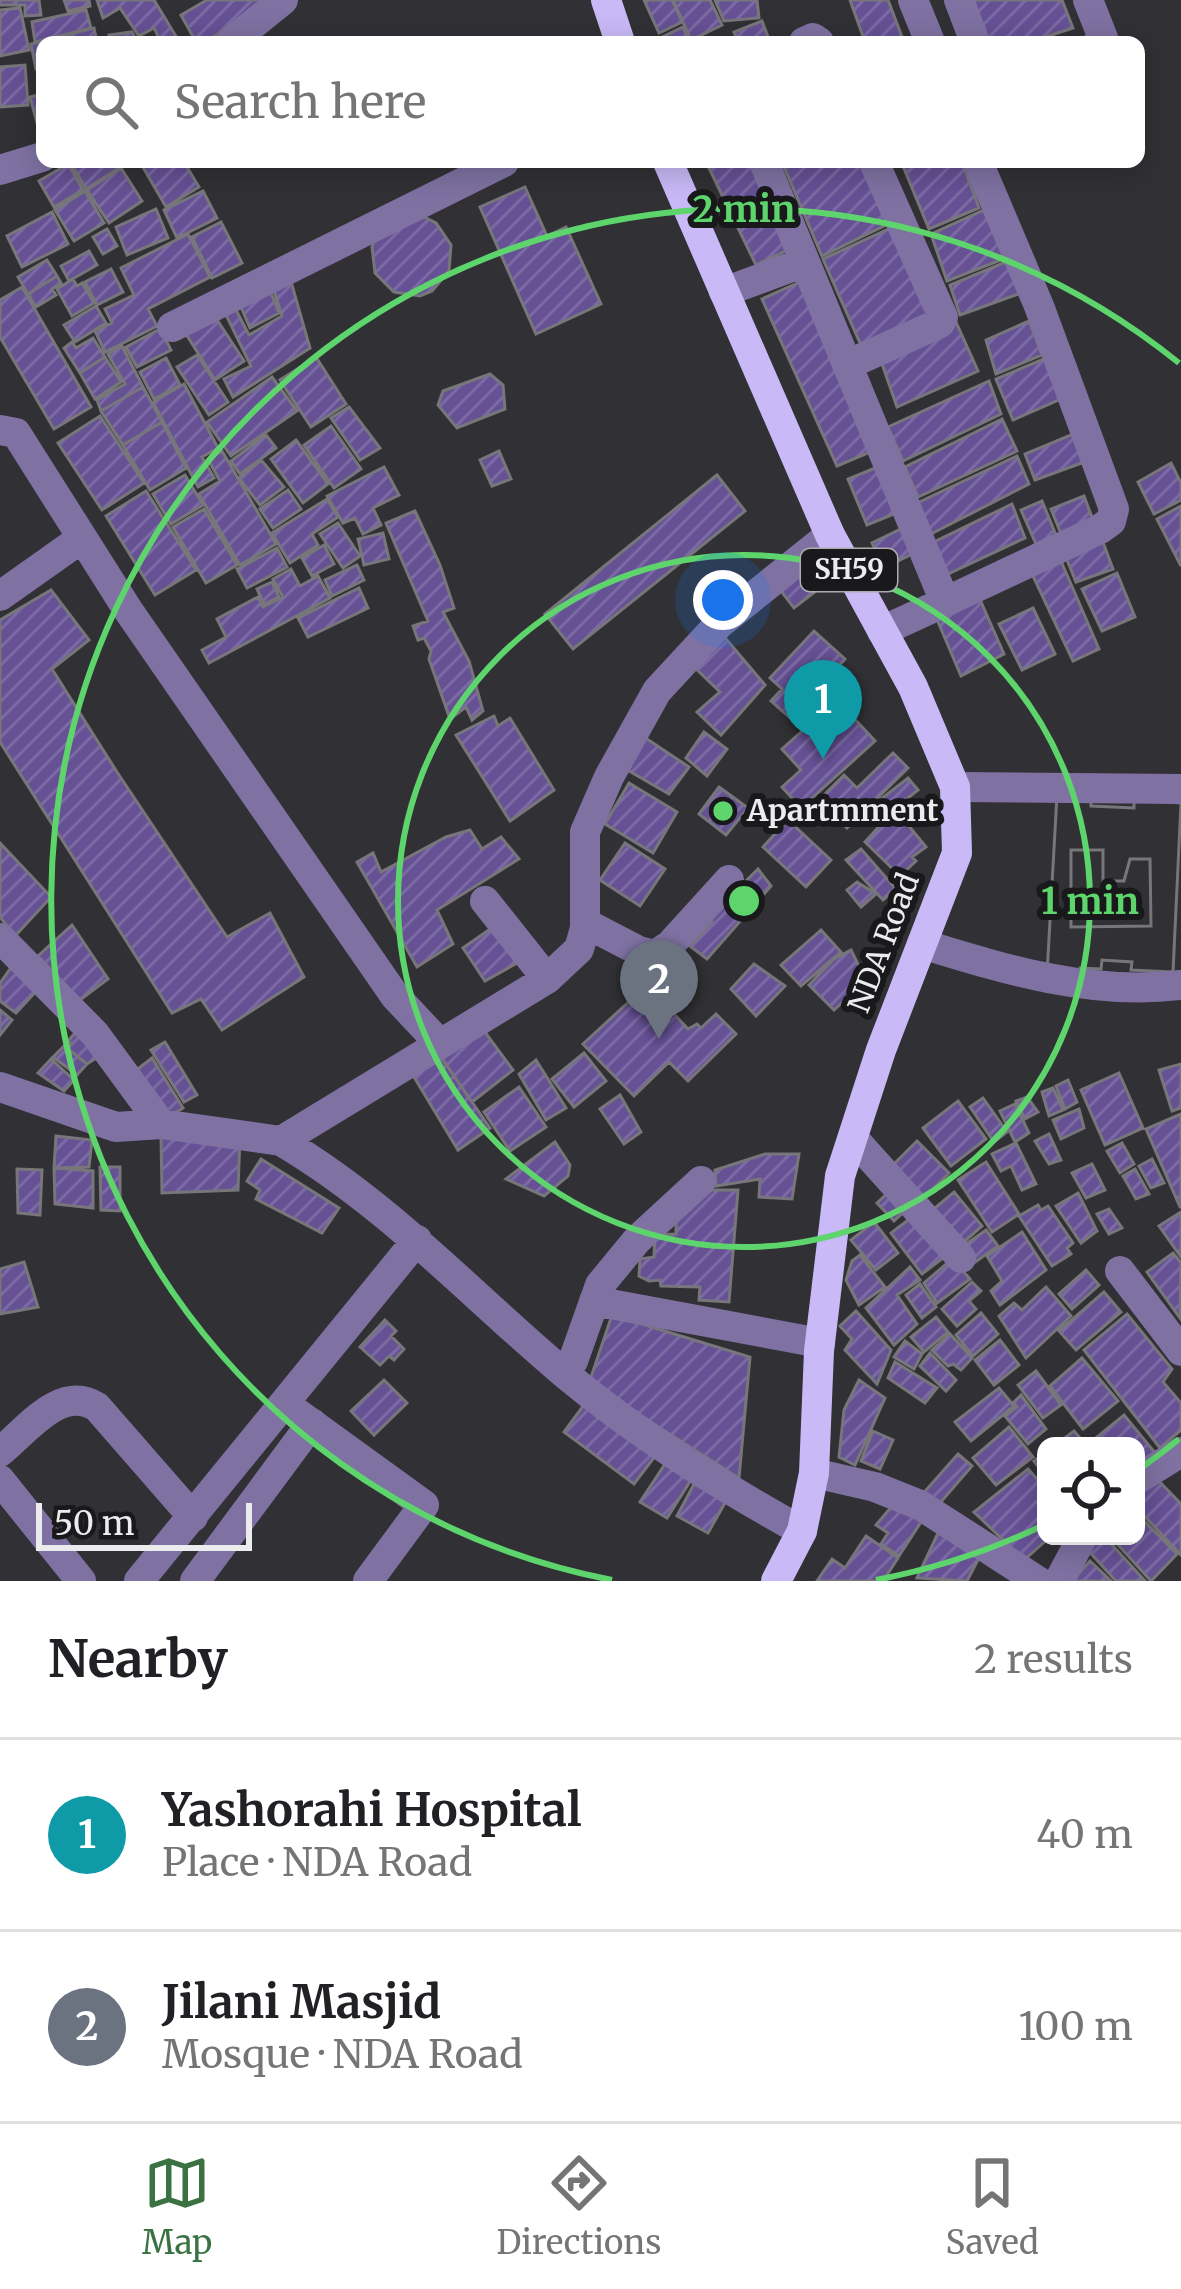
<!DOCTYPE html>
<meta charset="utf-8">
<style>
:root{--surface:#fff;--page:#f6f6f6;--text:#202124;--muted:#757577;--line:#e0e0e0;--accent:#3b7244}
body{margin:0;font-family:Merriweather,serif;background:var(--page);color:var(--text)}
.controls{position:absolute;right:36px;bottom:36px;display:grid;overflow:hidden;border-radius:18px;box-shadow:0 6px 30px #0003}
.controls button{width:108px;height:108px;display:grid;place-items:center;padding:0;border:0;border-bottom:3px solid var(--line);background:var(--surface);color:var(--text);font:60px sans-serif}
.scale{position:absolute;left:36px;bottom:30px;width:216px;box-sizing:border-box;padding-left:12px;border:6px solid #ecebee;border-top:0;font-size:33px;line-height:42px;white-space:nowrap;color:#ecebee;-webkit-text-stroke:9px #19181a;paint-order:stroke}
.you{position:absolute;left:723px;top:600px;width:42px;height:42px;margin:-30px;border:9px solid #fff;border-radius:50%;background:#1a73e8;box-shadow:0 0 0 18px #1a73e833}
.badge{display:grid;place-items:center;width:78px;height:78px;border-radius:50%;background:var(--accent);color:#fff;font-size:39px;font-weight:700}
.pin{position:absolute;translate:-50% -99px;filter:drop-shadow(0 3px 6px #0008)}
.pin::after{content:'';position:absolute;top:63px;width:42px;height:36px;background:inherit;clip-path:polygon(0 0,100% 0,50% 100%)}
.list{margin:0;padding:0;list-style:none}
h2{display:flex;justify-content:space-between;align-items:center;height:156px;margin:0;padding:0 48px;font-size:51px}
h2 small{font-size:39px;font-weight:400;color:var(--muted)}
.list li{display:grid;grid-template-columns:78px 1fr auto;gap:36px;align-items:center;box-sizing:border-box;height:192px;padding:0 48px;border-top:3px solid var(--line)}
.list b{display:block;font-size:45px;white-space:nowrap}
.list p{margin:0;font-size:39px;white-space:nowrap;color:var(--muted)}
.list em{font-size:39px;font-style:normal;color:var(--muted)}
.icon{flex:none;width:66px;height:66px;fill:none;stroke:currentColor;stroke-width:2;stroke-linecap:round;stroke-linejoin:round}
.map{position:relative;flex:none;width:1181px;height:1581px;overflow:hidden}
.search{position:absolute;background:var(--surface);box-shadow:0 6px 30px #0003;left:36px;right:36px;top:36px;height:132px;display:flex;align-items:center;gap:30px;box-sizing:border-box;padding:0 42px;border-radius:18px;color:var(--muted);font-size:45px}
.sheet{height:540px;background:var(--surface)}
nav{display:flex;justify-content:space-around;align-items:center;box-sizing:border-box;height:168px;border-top:3px solid var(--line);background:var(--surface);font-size:33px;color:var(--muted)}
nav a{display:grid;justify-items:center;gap:6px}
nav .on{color:var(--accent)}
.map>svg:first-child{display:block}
.building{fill:url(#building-hatch);stroke:#77767a;stroke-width:3;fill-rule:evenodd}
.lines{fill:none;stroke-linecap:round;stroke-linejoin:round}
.minor{stroke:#7f72a3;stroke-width:30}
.major{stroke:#c9baf7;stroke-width:30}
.ring{fill:none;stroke:#5dd56c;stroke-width:6}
.poi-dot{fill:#5dd56c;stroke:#19181a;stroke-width:4.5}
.labels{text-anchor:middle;stroke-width:12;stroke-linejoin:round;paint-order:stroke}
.shield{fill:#19181a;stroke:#adacae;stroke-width:3}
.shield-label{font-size:27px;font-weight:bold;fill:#ecebee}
.poi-label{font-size:30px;font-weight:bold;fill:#ecebee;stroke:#19181a;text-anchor:start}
.street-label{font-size:30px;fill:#ecebee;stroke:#19181a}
.centre{fill:#5dd56c;stroke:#19181a;stroke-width:6}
.ring-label{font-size:36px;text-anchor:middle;font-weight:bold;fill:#5dd56c;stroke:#19181a;stroke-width:12;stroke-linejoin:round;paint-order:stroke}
</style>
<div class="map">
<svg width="1181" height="1581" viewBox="0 0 1181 1581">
<defs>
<pattern id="building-hatch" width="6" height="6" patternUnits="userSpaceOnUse" patternTransform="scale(3)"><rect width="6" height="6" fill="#665195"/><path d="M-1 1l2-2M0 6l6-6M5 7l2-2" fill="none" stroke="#7c6aa4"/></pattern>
</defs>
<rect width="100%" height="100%" fill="#313034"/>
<path class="building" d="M0,0H39L41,15L25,16V5H0Z
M64,0H89L90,6L68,11Z
M97,0H154L177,38L161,42L154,28L139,36L120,8L103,18Z
M207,0H273L275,2L204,42H196L181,15Z
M644,0H672L682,22L659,33Z
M673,0H710L722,25L691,40Z
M715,0H757L759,18L724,21Z
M850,0H888L904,42H865Z
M967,0H1062L1073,28L1030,42H983Z
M20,8L29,50L0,56V10Z
M86,10L91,28L35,42L32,22Z
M762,21L770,42H738L734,32Z
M683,27L690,42H659L658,39Z
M94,28L97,42H42V68L36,69L31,44Z
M132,32L137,42H110L109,35Z
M25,65L28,105L0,107V67Z
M42,94V138H41L30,97Z
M77,162H115L119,168L86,189L72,165Z
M140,162H184L199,187L166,207Z
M706,162H750L792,248L756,265Z
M782,162H864L890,223L822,256Z
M912,162H962L979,208L929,229L903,166Z
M68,164L83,190L54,207L39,181Z
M121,168L142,201L109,223L87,190Z
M525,187L547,236L566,227L601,304L536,334L480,207Z
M85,191L104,223L74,241L55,210Z
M203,191L217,218L177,238L164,210Z
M156,209L168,238L127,255L116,227Z
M984,210L1006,258L947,281L931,234Z
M52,212L68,244L22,267L7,236Z
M424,217L436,223L451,245L449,271L432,291L420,296L394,292L375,273L372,247L377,234Z
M221,222L242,263L212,278L192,237Z
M893,227L934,322L864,352L823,259Z
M107,229L117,246L103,254L93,237Z
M188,234L210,277L148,309L157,326L105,352L95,331L112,323L105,309L134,295L121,268Z
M89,251L97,265L69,281L61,266Z
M47,260L57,276L28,294L18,277Z
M1008,261L1021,293L960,315L950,285Z
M111,269L123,292L97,305L85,282Z
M57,276L61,283L52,289L56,295L36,307L28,294Z
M290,278L310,348L233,397L224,379L251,366L226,315L236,310L249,335L282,316L273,287Z
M73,279L77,286L82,283L94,303L72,316L57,289Z
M800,282L875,450L837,466L762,299Z
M22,287L91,407L54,429L0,337V300Z
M271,293L279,313L250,328L241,307Z
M96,306L106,323L75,342L64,325Z
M212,312L244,361L215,380L184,331Z
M1029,321L1042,355L996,374L986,340Z
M956,322L978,371L897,407L880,358Z
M160,329L171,350L137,367L126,347Z
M93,338L105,357L80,373L64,348L72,342L76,348Z
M122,346L143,387L101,411L97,400L125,384L108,354Z
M197,355L228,402L209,415L177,367Z
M105,357L121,382L95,399L80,373Z
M316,357L346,404L311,427L280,380Z
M166,358L180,385L154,399L140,372Z
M1046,358L1061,399L1013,420L996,379Z
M490,374L503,385L505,409L457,428L438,405L443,391Z
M272,377L297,411L231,456L207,422Z
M989,381L1001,414L903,461L888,427Z
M184,384L218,448L202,457L214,478L198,487L153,402Z
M143,387L162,422L123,445L101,411Z
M349,407L380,448L360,460L331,418Z
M100,416L144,483L102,510L58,443Z
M1002,419L1017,451L918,497L905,467Z
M162,422L186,468L150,490L123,445Z
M331,426L361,469L334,488L304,445Z
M1078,432L1087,461L1035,480L1025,454Z
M266,435L276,448L240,474L231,461Z
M296,440L328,484L303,503L271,459Z
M222,451L276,544L240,565L199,494L220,481L208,459Z
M499,451L511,479L492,486L480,460Z
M1017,456L1029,484L925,537L913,505Z
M261,460L284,487L260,505L239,478Z
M1171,463L1181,483V500L1154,514L1138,482Z
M880,466L899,512L867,525L848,479Z
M384,467L399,495L373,508L381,525L363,534L355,518L343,523L327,496Z
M185,475L203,505L171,524L153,494Z
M717,475L745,511L573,649L545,614Z
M288,490L301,509L273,528L260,509Z
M146,491L196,570L155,595L106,516Z
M1084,496L1096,528L1064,541L1051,509Z
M327,499L338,517L312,534L318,545L290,563L272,533Z
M1042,501L1060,545L1040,553L1021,510Z
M1012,504L1025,538L948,574L934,542Z
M1181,506V566L1157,519Z
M204,509L237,565L206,583L173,527Z
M415,511L440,565L454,608L443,612L469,661L483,711L472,720L466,707L450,719L429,659L431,651L424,638L418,640L413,626L428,621L386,523Z
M338,523L360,556L343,568L320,534Z
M907,526L918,551L884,568L872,543Z
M383,533L389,559L364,565L358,539Z
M1100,534L1113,569L1076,582L1063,550Z
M324,545L334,564L312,576L302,558Z
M277,548L287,567L247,588L237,569Z
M1061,561L1099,649L1073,661L1032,574Z
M357,565L364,580L332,596L325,580Z
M291,569L300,586L318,576L330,598L209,663L202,650L226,637L217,619L258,597L263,607L283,597L273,579Z
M801,570L816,591L794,608L778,587Z
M1117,573L1135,617L1102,631L1082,589Z
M272,582L279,597L264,604L257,589Z
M359,588L368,608L308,637L298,618Z
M51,590L89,640L52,669L117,772L227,937L270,913L304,977L222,1030L201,999L172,1013L0,742V620Z
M978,595L1004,654L961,676L936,617Z
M1033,608L1055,654L1022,670L999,624Z
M716,627L765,685L721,735L697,712L720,692L689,662Z
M814,631L845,659L790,718L771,701L782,689L770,678Z
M837,700L875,741L801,808L782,787L801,770L782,749Z
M494,716L498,726L510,718L554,790L510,821L456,735Z
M704,732L727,749L707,776L686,758Z
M638,733L689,767L669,794L617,764Z
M893,753L908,768L847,828L819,800L844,775L857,788Z
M908,778L918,790L886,815L876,803Z
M629,783L677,812L653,853L605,824Z
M719,787L748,808L726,835L699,814Z
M1057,795L1091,797V806L1134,808V800L1181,803L1173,972L1131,970L1132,962L1102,960L1101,969L1080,968V976L1047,974ZM1071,850H1103V881H1124L1130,859H1150L1151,926L1071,927Z
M1057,795L1091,797V806L1134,808V800L1181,803L1173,972L1131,970L1132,962L1102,960L1101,969L1080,968V976L1047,974Z
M895,809L926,847L912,857L916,861L900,876L865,842Z
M788,820L831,860L806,887L763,847Z
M470,830L482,849L501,837L519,859L437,910L453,944L417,967L357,862L373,853L381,872L446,837Z
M0,843L51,897L15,936L0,917Z
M625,843L665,869L640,906L600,880Z
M861,849L896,889L883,900L846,860Z
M1071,850H1103V881H1124L1130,859H1150L1151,926L1071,927Z
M758,869L771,886L707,959L690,946L712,922L709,918Z
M857,882L876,894L861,907L847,890Z
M72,925L108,979L80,1000L38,956Z
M493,927L517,963L485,981L463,948Z
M821,930L841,952L801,986L781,965Z
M851,950L866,981L834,1010L809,985L834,959Z
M754,964L785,986L756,1016L731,989Z
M13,965L39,988L16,1013L0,1001V983Z
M647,985L688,1029L697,1024L701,1028L716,1014L736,1034L688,1081L669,1062L634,1096L583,1044Z
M0,1010L12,1020L0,1035Z
M479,1024L513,1070L472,1102L439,1054Z
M76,1032L101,1055L87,1064L67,1048L72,1044L68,1041Z
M165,1042L197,1095L184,1102L151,1050Z
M64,1046L87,1064L77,1075L53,1057Z
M584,1053L606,1081L574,1107L552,1079Z
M439,1054L490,1128L458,1150L411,1072Z
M152,1058L183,1108L165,1119L135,1071Z
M51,1059L74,1080L64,1091L38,1073Z
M536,1060L566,1108L546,1120L519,1074Z
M1181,1064V1108L1172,1111L1159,1070Z
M1119,1073L1143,1128L1105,1145L1081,1090Z
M1068,1080L1077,1102L1065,1109L1056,1086Z
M519,1087L546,1127L510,1151L484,1112Z
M1053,1088L1063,1110L1049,1116L1042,1092Z
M620,1095L641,1132L624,1144L600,1109Z
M1027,1097L1038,1112L1025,1119L1016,1101Z
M983,1098L1007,1132L994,1142L970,1107Z
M958,1101L986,1139L951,1166L923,1128Z
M1015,1104L1029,1133L1015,1142L1000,1111Z
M1079,1109L1084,1128L1061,1139L1053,1120Z
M1181,1114V1207H1180L1146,1129Z
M1049,1134L1061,1160L1049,1164L1035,1141Z
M161,1135L240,1136L238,1190L162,1193Z
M56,1136L92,1140L89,1167L54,1168Z
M917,1141L949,1173L921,1201L889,1169Z
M555,1142L570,1165L568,1176L544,1196L506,1179Z
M1016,1143L1036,1184L1022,1190L1011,1166L1001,1171L992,1154Z
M1122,1143L1134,1164L1120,1173L1107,1151Z
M765,1154H799L792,1199L759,1197L760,1179L716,1186L715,1170Z
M261,1159L339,1208L322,1233L256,1199L260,1190L247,1181Z
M1152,1159L1164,1183L1151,1188L1139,1166Z
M986,1162L1019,1214L992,1232L958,1180Z
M1092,1164L1105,1190L1086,1198L1072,1173Z
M100,1167H120V1211L101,1210Z
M54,1168L93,1171V1208L55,1204Z
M17,1169L42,1170L40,1215L18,1213Z
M1135,1169L1149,1194L1136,1199L1123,1176Z
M892,1189L908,1208L894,1221L877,1203Z
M707,1190H738L729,1302L699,1300L700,1287L661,1286L660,1280L649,1281L639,1276L640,1259L654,1257L655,1235L676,1234V1213Z
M954,1192L982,1226L958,1247L929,1213Z
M1078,1193L1097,1231L1081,1243L1056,1206Z
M1038,1205L1041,1210L1048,1206L1073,1243L1067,1248L1071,1254L1052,1266L1019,1216Z
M1109,1209L1122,1228L1109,1234L1097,1214Z
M1181,1212V1257L1159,1226Z
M916,1214L947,1255L922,1274L891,1233Z
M874,1222L898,1253L876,1270L851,1240Z
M986,1230L998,1246L971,1265L959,1249Z
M1022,1232L1046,1270L1000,1305L991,1291L1002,1281L987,1256Z
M1173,1253L1181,1263L1180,1318L1147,1272Z
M860,1255L885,1287L859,1305L846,1280L852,1261Z
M952,1259L970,1279L937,1303L924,1283Z
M24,1262L38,1307L0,1314V1269Z
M910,1267L920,1280L897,1295L917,1324L894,1345L866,1308Z
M1086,1270L1099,1285L1072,1309L1059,1294Z
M972,1282L981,1291L969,1301L976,1309L957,1326L942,1309Z
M920,1284L936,1307L922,1318L906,1295Z
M1046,1287L1071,1316L1026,1358L999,1316L1014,1303L1022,1310Z
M1104,1292L1121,1312L1076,1350L1059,1331Z
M856,1311L891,1350L877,1384L845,1350L852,1339L840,1326Z
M981,1313L998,1334L973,1356L956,1335Z
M1127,1314L1172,1369L1163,1382L1181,1403V1430L1160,1448L1084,1350Z
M612,1315L750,1357L739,1478L589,1383Z
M936,1317L948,1332L924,1352L911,1337Z
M385,1320L396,1331L391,1336L404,1349L394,1360L389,1356L380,1365L360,1347Z
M950,1334L972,1358L961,1370L953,1364L948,1366L932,1350Z
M1000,1340L1019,1365L994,1385L975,1360Z
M905,1341L922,1354L914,1369L894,1357Z
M930,1353L956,1380L946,1391L920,1366Z
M1082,1358L1118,1401L1083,1429L1050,1386Z
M895,1362L937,1388L925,1403L888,1378Z
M1036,1371L1061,1405L1043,1418L1018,1385Z
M384,1380L407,1403L374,1435L351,1411Z
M859,1380L885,1398L855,1465L839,1457L844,1410Z
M999,1388L1014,1406L971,1441L955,1422Z
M1021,1395L1046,1429L1028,1444L1005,1416L1017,1407L1014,1402Z
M589,1398L659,1451L634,1484L564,1432Z
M1124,1415L1156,1454L1136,1470V1446H1096L1092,1441Z
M1009,1427L1033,1457L996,1485L973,1458Z
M873,1431L893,1440L880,1469L861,1461Z
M1074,1431L1087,1446H1054Z
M1046,1452V1477L1034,1461Z
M958,1454L972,1466L934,1510L919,1498Z
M665,1464L691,1480L667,1518L640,1502Z
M1028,1469L1046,1489V1536H1051L1024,1560L974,1512Z
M1155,1477L1181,1504V1555L1136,1507V1493Z
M694,1484L726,1501L708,1533L677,1516Z
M893,1505L923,1519L899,1556L881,1544L888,1533L876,1525Z
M1136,1513L1177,1554L1151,1581L1110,1536H1136Z
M939,1531L983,1550L967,1581L917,1578Z
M866,1536L898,1558L883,1581H817L832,1559L845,1568Z
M1097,1536H1104L1145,1581H1116L1085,1547Z
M1090,1561L1111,1581H1072Z"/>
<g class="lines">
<path class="minor" d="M913,0L930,42
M959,0L975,42
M1088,0L1103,38L1098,42
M231,42L283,0
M804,42L813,38L819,42
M764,162L805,262
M0,170L42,157
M724,292L805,262L945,602L882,631
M172,327L504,162
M847,365L940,323L943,317L874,162
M0,430L16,433L128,610L395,996L440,1044
M0,596L82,538
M945,602L1100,529L1111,521L1114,509L1039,306L978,162
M955,787L1181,789
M485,901L547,979
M585,923L639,951L655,955L670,945L729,880
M0,938L95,1034L161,1124
M922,944C1007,970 1091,996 1181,985
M0,1087L116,1127L161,1124L281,1141L547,979L579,949L585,928V832L609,777L657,691L719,624L830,535
M853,1138L961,1258
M281,1141C388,1204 470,1294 565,1374C638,1435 719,1485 802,1531
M1120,1271L1181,1351
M594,1301L820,1343
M573,1361L600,1285L637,1240L701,1181
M286,1405L424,1505L368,1581
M0,1452C28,1429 61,1384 97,1407L193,1517
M814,1473L875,1487L920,1505L1038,1581
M0,1480L81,1581
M1136,1480L1181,1452
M139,1581L417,1240
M195,1581L312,1423
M1059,1581L1083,1536"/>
<path class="major" d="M606,0L620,42
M668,162L830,535L913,687L955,787L957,853L881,1050L840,1176L819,1351L814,1473L802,1531L776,1581"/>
</g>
<g class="ring">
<circle cx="744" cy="901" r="346"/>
<path d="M1179 1439A692 692 0 0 1 1141 1468M1042 1526A692 692 0 0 1 876 1580M612 1580A692 692 0 1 1 1179 363"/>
</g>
<circle class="poi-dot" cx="723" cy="811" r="12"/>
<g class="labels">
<rect class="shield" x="801" y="549" width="96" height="42" rx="9"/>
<g class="shield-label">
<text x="849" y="579">SH59</text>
</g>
<g class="poi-label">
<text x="747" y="821">Apartmment</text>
</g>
<g class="street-label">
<text transform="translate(884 943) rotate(-69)" y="10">NDA Road</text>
</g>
</g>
<circle cx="744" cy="901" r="18" class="centre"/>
<g class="ring-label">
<text x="744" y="222">2 min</text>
<text x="1090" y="914">1 min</text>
</g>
</svg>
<div class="controls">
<button><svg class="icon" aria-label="locate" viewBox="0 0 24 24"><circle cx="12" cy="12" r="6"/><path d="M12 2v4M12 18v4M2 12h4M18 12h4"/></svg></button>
</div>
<div class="scale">50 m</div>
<div class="you"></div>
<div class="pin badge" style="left:823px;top:759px;background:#0f9aa8">1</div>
<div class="pin badge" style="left:659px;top:1039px;background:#6b7280">2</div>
<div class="search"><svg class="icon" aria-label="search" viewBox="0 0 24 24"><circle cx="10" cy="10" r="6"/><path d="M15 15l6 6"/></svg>Search here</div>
</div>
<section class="sheet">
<h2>Nearby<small>2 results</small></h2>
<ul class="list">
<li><span class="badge" style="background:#0f9aa8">1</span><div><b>Yashorahi Hospital</b><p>Place · NDA Road</p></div><em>40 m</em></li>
<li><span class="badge" style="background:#6b7280">2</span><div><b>Jilani Masjid</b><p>Mosque · NDA Road</p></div><em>100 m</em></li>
</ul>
</section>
<nav>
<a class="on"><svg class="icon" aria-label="map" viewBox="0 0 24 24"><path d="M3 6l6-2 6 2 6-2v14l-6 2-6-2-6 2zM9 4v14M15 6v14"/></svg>Map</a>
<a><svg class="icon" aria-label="directions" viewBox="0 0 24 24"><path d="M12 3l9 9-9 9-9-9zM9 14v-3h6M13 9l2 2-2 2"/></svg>Directions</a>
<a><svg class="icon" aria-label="saved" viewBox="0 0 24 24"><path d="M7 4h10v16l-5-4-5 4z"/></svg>Saved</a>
</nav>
